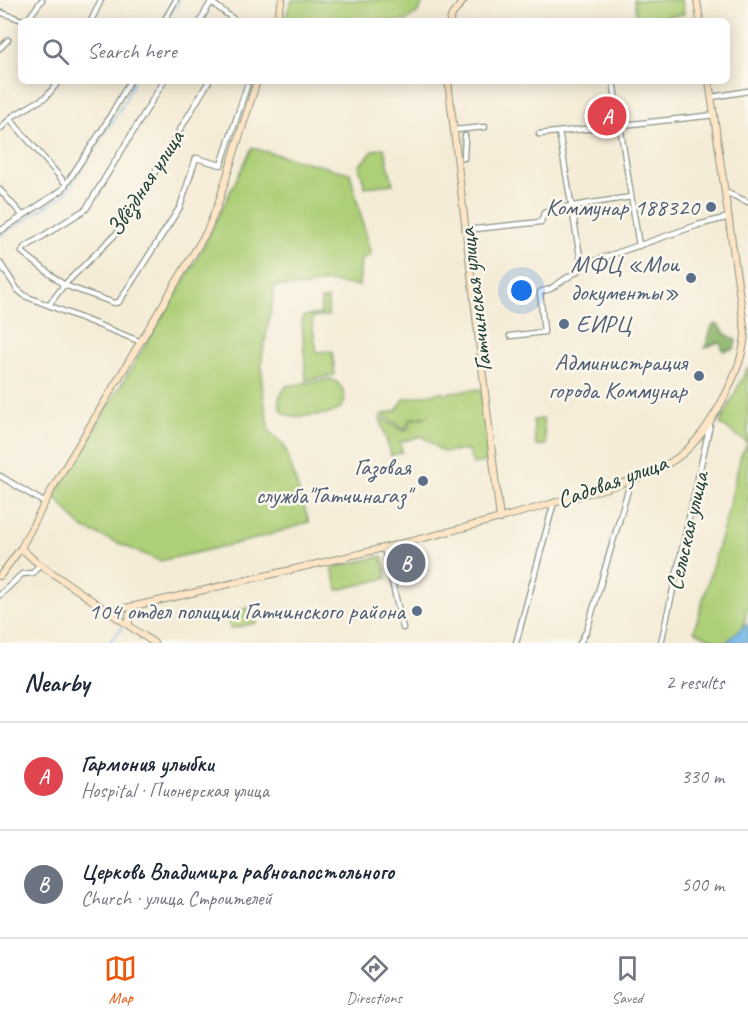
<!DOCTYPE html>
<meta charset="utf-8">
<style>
:root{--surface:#fff;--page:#f2f2f3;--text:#1f2937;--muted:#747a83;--line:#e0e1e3;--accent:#ea580c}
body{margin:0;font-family:Caveat,sans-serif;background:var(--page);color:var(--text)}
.you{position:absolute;left:522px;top:291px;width:21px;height:21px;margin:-15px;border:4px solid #fff;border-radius:50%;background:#1a73e8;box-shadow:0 0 0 9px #1a73e833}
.badge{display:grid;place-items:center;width:39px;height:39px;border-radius:50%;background:var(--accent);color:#fff;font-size:20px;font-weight:700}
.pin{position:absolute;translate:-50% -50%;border:3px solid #fff;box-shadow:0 2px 6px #0006}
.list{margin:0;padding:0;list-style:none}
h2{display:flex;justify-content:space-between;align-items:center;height:78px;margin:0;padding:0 24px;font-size:26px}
h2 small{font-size:20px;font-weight:400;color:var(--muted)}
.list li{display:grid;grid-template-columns:39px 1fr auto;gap:18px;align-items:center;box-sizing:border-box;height:108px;padding:0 24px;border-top:2px solid var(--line)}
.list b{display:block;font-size:22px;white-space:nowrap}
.list p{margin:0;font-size:20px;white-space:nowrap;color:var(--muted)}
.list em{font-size:20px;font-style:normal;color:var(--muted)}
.icon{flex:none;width:33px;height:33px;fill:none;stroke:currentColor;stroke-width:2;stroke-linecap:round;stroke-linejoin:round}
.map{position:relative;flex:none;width:748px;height:643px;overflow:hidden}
.search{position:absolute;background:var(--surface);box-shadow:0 3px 15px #0003;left:18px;right:18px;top:18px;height:66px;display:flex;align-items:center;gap:15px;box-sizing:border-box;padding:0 21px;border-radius:9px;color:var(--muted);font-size:22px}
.sheet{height:294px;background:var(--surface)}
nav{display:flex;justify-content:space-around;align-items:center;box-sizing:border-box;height:84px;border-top:2px solid var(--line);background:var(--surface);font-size:16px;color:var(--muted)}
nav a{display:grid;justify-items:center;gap:3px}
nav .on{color:var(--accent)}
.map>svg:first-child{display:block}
.green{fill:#adcf77;stroke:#668656;stroke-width:1.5}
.forest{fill:#8ab268;stroke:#54784e;stroke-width:1.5}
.water{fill:#71b6e7;stroke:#487a8e;stroke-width:1.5}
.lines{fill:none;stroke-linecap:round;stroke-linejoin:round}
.stream{stroke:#71b6e7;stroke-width:1.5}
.street-casing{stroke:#8a9486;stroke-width:7}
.secondary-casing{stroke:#8a9486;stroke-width:8}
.street{stroke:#fff;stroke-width:4.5}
.secondary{stroke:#fde5c5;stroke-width:6}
.service-dot{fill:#5c6f8a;stroke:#fbf7ec;stroke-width:2}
.labels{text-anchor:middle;stroke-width:5;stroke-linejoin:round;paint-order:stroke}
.street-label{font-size:24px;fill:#1f3d34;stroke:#fbf7ec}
.service-label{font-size:24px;fill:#4e5e75;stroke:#fbf7ec;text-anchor:end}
</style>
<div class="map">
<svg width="748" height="643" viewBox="0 0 748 643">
<rect width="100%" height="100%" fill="#fbf7ec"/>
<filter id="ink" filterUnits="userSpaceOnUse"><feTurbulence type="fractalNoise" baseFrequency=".0167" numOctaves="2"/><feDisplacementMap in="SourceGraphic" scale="12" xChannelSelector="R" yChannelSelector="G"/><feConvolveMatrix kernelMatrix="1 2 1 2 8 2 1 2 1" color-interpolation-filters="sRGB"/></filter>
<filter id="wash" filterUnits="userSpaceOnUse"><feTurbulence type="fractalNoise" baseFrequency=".008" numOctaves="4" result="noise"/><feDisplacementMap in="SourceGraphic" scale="24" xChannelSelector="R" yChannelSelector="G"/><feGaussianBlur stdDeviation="1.35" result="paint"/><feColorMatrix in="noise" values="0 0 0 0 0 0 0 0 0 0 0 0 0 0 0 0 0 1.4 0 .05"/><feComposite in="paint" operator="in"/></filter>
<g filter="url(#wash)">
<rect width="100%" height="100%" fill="#f5ecd7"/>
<path class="green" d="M292,0H424L419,11L406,21H284Z
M634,0H682L684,14L637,21Z
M252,148L350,173L371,255L361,259L359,286L326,282L303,287L275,286L262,358V385L269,431L284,445L309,522L256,539L160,561L82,528L54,496L196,261Z
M384,148L393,184L365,187L359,166L374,150Z
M328,299V316L313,317L312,323L317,352L332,351L335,375L306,380L302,321L304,316L321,314V300Z
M748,366V443L720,424Z
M331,379C343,384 351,401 338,410C332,415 322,414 315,415C299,417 278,421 279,398L286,386Z
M481,389L490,461L473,464L468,450L443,452L422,436L400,442L402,452L391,456L380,418L405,431H407L411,420L429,416L410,419L405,429L381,415L397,410L404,399L442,392L446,395L450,392Z
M543,419L546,445L536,446L533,420Z
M748,443V605L745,620L737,643C720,643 709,639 694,631L727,515L741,455Z
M382,556L387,578L338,590L332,568Z
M252,607L256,623L230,629L226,614Z"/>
<path class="forest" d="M717,324L726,334L736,340L734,349L723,351L721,344L718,342L705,348L712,326Z"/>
<path class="water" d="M748,623V641L746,643H727L732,636Z"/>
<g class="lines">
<path class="stream" d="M168,18L180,0
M0,236L65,194L122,106L134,81
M109,643L122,628"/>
</g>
</g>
<g filter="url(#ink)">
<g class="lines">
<g class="street-casing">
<path id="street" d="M0,12L22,20L28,19L42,0
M91,21L101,0
M164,21L176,0
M200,21L211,2L236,21
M0,48L8,40
M164,81L86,209L24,248L22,252L64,285L114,303L119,302L180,207L196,158L221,165L247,86
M613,81L639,246
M712,97L748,91
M10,119L66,184
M0,129L13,116L46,97L59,81
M455,130L485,127
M539,134L715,115
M464,158L465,136
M0,190L23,216
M725,192L748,202
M466,230L541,222L544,213L566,207L631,197
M0,231L62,190L102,130L130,81
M0,263L17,289L25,296L139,341
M582,268L585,264L698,225L729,217
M49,305L64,285L121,229L209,81
M510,336L544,332L540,292L550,289L582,268L559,132
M0,476L45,503
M384,548L403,628
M0,595L22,574L33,573L40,564
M516,643L554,502
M580,643L587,630L631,480
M661,643L711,420"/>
</g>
<g class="secondary-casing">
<path id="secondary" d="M697,0L700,21
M276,21L282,0
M450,21L452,15L464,0
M448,81L500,519
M21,548L35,561L154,643
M0,576L21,548L52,489L207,231L218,204L257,81
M109,611C164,601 218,586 273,574C365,553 458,531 550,504C592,491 641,483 677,458C708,436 743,371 745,333L709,81
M129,625V615L135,607"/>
</g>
<use href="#street" class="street"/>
<use href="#secondary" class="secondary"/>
</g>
</g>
<g class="service-dot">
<circle cx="711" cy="207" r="6"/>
<circle cx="691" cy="278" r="6"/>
<circle cx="564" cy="324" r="6"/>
<circle cx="699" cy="376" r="6"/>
<circle cx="423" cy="481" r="6"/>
<circle cx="417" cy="611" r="6"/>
</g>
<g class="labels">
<g class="street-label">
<text transform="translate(145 183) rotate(-57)" y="8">Звёздная улица</text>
<text transform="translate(475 300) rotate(-97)" y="8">Гатчинская улица</text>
<text transform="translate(612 481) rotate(-20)" y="8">Садовая улица</text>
<text transform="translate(687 531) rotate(-77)" y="8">Сельская улица</text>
</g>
<g class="service-label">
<text x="699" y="215">Коммунар 188320</text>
<text x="679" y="272">МФЦ «Мои<tspan x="679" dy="28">документы»</tspan></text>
<text x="576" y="332" text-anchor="start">ЕИРЦ</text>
<text x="687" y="370">Администрация<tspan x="687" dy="28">города Коммунар</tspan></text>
<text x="411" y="475">Газовая<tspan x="411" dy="28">служба"Гатчинагаз"</tspan></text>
<text x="405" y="619">104 отдел полиции Гатчинского района</text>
</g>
</g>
</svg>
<div class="you"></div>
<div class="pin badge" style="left:607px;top:116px;background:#e0444e">A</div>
<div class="pin badge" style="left:406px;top:563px;background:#6b7280">B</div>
<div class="search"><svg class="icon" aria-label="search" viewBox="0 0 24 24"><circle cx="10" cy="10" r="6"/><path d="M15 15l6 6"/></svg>Search here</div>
</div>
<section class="sheet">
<h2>Nearby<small>2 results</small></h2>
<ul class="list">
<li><span class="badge" style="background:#e0444e">A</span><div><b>Гармония улыбки</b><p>Hospital · Пионерская улица</p></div><em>330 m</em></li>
<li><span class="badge" style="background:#6b7280">B</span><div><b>Церковь Владимира равноапостольного</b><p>Church · улица Строителей</p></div><em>500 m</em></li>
</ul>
</section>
<nav>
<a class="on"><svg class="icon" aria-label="map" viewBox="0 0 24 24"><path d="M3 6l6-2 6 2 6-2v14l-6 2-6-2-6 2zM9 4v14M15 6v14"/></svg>Map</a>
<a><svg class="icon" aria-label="directions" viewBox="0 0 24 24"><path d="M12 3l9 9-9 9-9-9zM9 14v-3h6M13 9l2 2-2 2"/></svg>Directions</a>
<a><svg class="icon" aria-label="saved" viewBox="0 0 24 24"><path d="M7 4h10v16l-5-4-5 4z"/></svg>Saved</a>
</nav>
